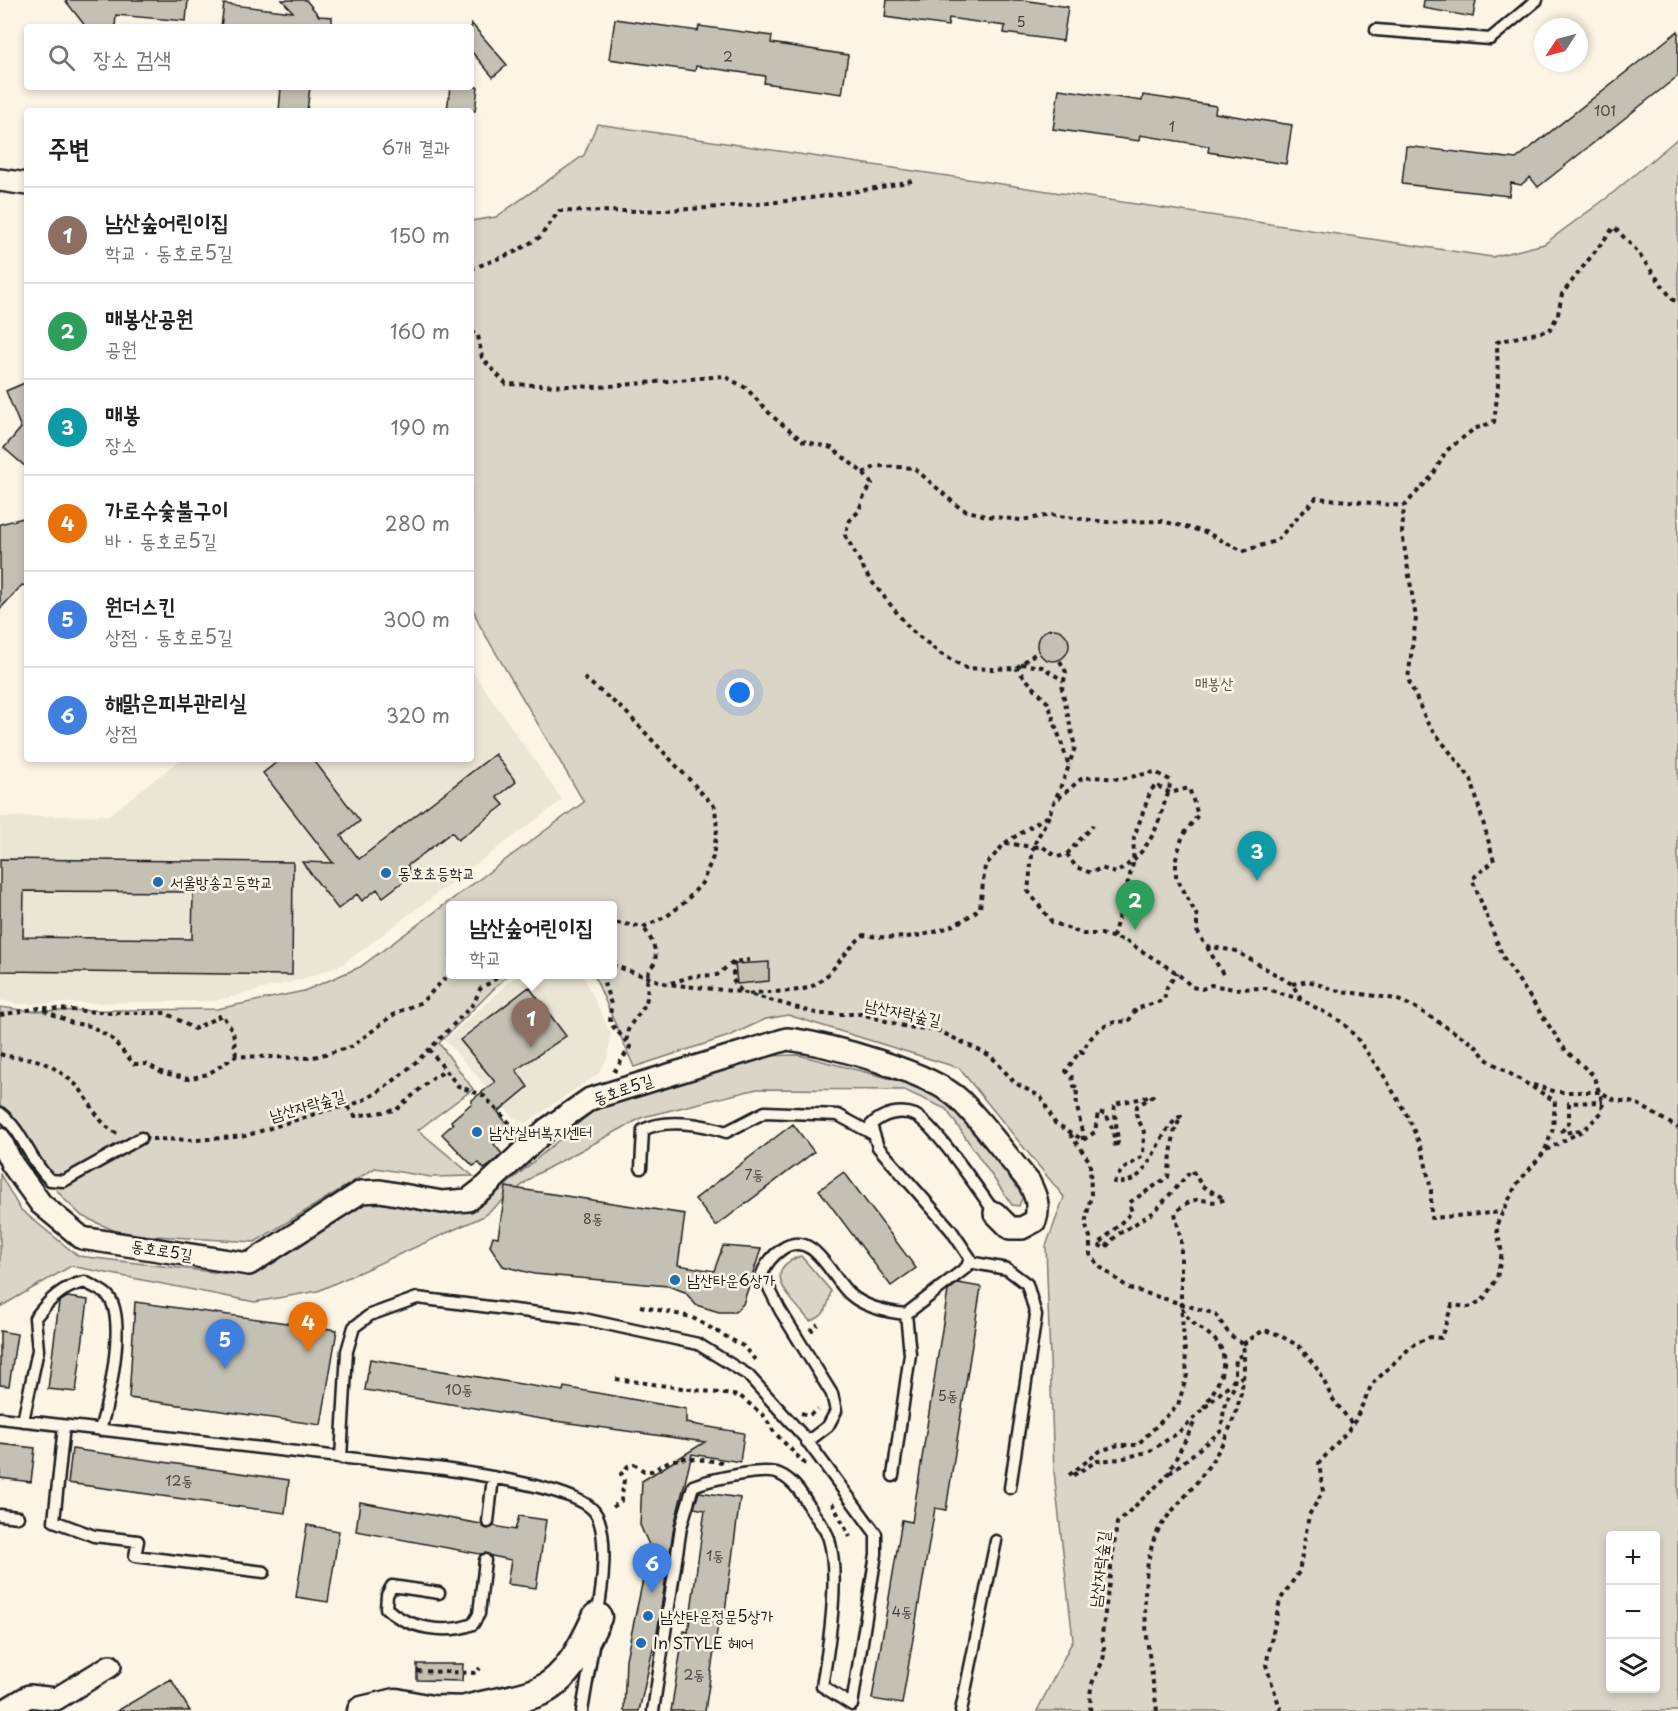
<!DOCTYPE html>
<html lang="ko">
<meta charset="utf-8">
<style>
:root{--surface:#fff;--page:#f6f6f6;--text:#202124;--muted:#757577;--line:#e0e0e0;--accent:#1f6fb2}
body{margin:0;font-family:"Playpen Sans","Poor Story",sans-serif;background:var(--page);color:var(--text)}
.controls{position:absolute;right:18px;bottom:18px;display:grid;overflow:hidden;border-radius:6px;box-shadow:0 3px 9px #0003}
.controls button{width:54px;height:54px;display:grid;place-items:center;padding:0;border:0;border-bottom:2px solid var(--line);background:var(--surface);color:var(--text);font:30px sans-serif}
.compass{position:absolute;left:1534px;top:18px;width:54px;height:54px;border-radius:50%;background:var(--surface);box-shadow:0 3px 9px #0003;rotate:234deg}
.you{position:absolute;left:740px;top:693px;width:21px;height:21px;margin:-15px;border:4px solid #fff;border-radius:50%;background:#1a73e8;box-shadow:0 0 0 9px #1a73e833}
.badge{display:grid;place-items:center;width:39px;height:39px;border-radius:50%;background:var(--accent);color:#fff;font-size:20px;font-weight:700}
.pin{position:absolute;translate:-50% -50px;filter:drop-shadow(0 2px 3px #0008)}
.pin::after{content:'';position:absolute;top:32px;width:21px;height:18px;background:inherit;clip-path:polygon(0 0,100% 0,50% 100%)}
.popup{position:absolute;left:446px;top:901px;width:171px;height:78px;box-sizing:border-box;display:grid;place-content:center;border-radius:6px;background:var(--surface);filter:drop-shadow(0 2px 4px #0005);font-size:20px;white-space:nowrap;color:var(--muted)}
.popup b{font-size:22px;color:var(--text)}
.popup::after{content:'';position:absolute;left:50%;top:100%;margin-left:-12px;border:12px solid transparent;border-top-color:var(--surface)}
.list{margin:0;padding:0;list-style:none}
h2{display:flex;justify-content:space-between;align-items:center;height:78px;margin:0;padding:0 24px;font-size:26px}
h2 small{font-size:20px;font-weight:400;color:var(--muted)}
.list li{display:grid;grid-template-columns:39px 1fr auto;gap:18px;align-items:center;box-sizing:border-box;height:96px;padding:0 24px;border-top:2px solid var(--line)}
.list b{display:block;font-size:22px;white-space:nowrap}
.list p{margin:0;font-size:20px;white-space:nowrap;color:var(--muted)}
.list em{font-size:20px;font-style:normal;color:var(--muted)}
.icon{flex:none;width:33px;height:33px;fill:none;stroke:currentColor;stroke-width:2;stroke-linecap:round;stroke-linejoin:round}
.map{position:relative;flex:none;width:1678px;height:1711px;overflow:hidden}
.search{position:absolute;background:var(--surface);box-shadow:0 3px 9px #0003;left:24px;top:24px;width:450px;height:66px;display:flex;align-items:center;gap:15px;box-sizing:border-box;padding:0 21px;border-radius:6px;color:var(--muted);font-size:22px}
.panel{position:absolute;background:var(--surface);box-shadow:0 3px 9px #0003;left:24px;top:108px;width:450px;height:654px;border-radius:6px}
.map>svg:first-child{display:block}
.built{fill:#ebe5d6}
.green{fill:#dbd5c8;stroke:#7c7872;stroke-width:1.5;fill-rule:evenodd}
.building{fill:#c4c0b3;stroke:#1c1c1c;stroke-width:1.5;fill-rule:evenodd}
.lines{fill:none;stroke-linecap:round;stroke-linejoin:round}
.lane-casing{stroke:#1c1c1c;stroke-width:15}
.street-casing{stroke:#1c1c1c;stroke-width:26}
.secondary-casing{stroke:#1c1c1c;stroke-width:33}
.path{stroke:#1c1c1c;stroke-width:4;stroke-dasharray:4.5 4.5;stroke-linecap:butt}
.lane{stroke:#fcf5e5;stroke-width:10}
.street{stroke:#fcf5e5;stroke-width:21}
.secondary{stroke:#fcf5e5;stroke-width:28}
.poi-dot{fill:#1f6fb2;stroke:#fcf5e5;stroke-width:2}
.labels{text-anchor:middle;stroke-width:5;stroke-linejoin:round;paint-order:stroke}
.number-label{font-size:14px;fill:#464542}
.park-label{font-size:16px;fill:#555450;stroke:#fcf5e5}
.poi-label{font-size:16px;fill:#1c1c1c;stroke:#fcf5e5;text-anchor:start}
.street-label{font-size:16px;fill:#1c1c1c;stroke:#fcf5e5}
</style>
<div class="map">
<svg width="1678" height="1711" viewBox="0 0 1678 1711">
<rect width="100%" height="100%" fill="#fcf5e5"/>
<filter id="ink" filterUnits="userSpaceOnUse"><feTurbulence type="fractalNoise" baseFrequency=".0167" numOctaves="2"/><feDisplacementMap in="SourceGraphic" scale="12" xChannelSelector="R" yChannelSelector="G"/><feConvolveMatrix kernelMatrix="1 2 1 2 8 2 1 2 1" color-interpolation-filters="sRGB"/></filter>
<g filter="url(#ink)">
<path class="built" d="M471,669L562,800L343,964L303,979L215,1001L16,1004L0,1000V817L109,815L181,759H471Z
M523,974L583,975L611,1034L608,1057L599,1073L526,1123L514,1118L445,1040L515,977Z"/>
<path class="green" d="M597,124L1492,257L1544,244L1608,197L1678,138V1711H1037L1073,1640L1054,1472L1046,1246L1064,1197L959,1068L788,1015L766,1019L729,1036L634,1067L594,975L612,974V906H450V974L508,975L439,1043L473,1089L418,1130L473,1176L431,1177L375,1168L255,1242L122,1234L82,1216L64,1199L0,1119V1007L30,1011L217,1009L304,991L360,967L584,802L480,626L471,604V221L496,217L584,155ZM1610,1536H1656V1688H1610Z
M799,1055L923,1087L956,1105L1023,1196L1019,1206L1012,1205L946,1109L904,1090L757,1089L643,1117L535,1175L482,1217L318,1291L255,1302L71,1266L0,1307V1174L20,1209L78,1256L229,1274L277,1259L366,1201L416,1208L485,1203L607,1099L759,1056Z
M801,1256L831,1291C828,1306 826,1317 810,1321C792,1300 758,1270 801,1256Z"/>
<path class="building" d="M65,0H188L186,21L116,15L115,27H86Z
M282,0H306L319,16L332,17V27H221L224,4L293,12Z
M887,0H1023L1068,7L1063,41L1004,33L1005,26L949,18L948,26L885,17Z
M1424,0H1476L1473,17L1423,8Z
M615,19L698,31L699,26L772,36L771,43L848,55L842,94L764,83L765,76L696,66L695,71L609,59Z
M471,23L507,65L493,77L471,51Z
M1678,31V76L1538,187L1530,177L1521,185L1511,183L1509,196L1402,184L1406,146L1516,159Z
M281,87H310L307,111H279Z
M450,87H478L475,111H447Z
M1059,89L1142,101L1143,95L1216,106L1215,113L1292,125L1286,164L1208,152L1209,146L1140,135L1139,141L1053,129Z
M27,382V468L4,448L21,428L6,391Z
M27,517V586L22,585L0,609V524Z
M1037 645a16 16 0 1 1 32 0a16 16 0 1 1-32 0Z
M495,754L516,782L497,797L504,805L458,840L452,832L407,866L413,874L383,897L377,889L362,901L357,894L338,909L302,862L333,863L263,773L281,759H313L360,821L341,836L359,859Z
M0,859L293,862L292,975L0,971ZM24,891L193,892L192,939L23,937Z
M769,962V981L737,984L735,964Z
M529,987L566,1036L516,1070L528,1087L498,1112L513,1131L494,1144L502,1154L490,1165L484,1169L479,1163L473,1166L442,1134L453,1124L451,1121L472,1103V1100L495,1082L460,1040Z
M793,1124L814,1152L716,1226L695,1199Z
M844,1172L916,1268L891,1286L819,1190Z
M506,1187L685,1214L678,1265L714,1271L723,1246L761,1249L743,1304L735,1312H719L696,1305L685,1292L668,1286L534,1274L503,1266L490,1246L493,1236L498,1237Z
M958,1283L981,1287L946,1510L935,1508L902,1704L872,1699L902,1520L912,1522L948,1291Z
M67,1297L88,1300L76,1392L48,1389L59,1302Z
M135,1302L337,1330L321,1425L129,1398Z
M0,1331L17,1334L9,1386L0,1385Z
M370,1359L563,1391L564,1387L686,1409V1423L744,1433L740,1462L692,1454L674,1526L658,1627L639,1711H624L626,1659L650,1547L640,1525L642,1481L705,1442L548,1420L365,1390Z
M0,1444L35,1448L31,1482L0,1478Z
M72,1449L289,1480L285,1513L68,1483Z
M699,1492L740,1498L724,1619L719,1618L705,1711H671L684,1631L688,1632L705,1510L694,1508Z
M360,1502L481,1524L488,1529L494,1526L515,1530L519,1516L546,1520L536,1588L507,1584L511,1560L492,1556L486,1553L480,1554L356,1531Z
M307,1525L339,1531L328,1602L296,1597Z
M417,1664H463L462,1681L417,1680Z
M171,1679L190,1711H117Z"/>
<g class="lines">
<g class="lane-casing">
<path id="lane" d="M1376,30L1490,39L1537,0
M0,1113C24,1132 28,1159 50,1180L64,1181L141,1138
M641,1168L643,1130C665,1118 703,1124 726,1132L765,1112L838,1115L873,1134
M969,1262L1007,1269L1027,1284L1036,1315L1010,1488
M0,1418L444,1469C474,1474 576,1488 594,1511C610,1531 602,1592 597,1616
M23,1421L38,1350L35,1318C49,1300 63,1286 85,1282C92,1286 104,1291 109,1297C127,1322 108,1403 100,1430
M64,1426L54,1521L94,1536L138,1541L135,1556L264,1572
M807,1442L828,1426L836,1411L832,1394L780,1310L762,1274C766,1263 772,1256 782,1249C814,1227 832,1280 851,1295C866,1308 887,1312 906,1314L967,1267L970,1258L951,1230L878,1147L871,1125C882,1114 900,1109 915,1115C934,1124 980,1192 995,1213
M341,1458L347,1351L354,1327L370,1315L417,1298L579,1318L698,1344L748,1375L805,1438L876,1534V1554L852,1705L822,1686C829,1646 840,1577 829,1539C826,1529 817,1519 812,1511C804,1497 794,1480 779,1474C764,1467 708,1480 693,1486L681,1527L653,1711
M893,1476L910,1354L906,1314
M0,1515L18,1517
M488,1522L493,1477
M439,1593L392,1586L387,1595L386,1608C407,1628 446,1635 473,1624L479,1614L485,1560
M582,1711L593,1646
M961,1711L996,1541"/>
</g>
<g class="street-casing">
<path id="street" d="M0,180L27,184
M0,1139L12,1164L41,1204L82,1238L249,1264L361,1192L380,1191L442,1202L468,1200L486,1186L547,1129L590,1099L787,1039C826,1043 933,1073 960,1100C985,1125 1006,1155 1029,1182C1036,1196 1040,1206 1035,1221L1022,1228H1010L995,1213
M4,1711L29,1696L56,1699L110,1666"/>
</g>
<g class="secondary-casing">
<path id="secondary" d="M466,1710C490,1703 515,1701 538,1692C567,1681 585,1643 597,1617
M362,1711L396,1703L431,1710L472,1711"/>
</g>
<path class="path" d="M471,269L515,252L540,237L559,211C679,213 799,205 916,180
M471,331L478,335L482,358L506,384L599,387L724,376L746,388L772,416L803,441L832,448L863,473L872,484L863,498L859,511L850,520L845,535L869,578L911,630L941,654L966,668L992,669L1016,668L1036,653
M863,473L877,466L914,468L961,509L986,516L1021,520L1051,515L1106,522L1162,521L1205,532L1243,551L1276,541L1316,498L1404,506
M1060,661L1066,672L1062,689L1075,747L1069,765
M1021,664L1042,667L1064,681
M584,678L625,711L715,807L717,830L713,857L702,883L685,902L667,916L643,927L612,922
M1049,816L1033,847H1043L1058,857L1067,854L1076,867L1091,873L1101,868L1116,873C1141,857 1154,839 1162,811C1165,799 1170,793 1170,780L1155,772L1120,779L1093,777L1081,779L1058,799
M1005,843L1033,847L1028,891L1052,922L1083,934H1101L1126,941L1177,973L1192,987L1202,989L1211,985L1235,989L1265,988L1302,1000L1342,1022L1356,1037L1384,1076L1409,1119L1423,1152L1431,1190V1218L1503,1212
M1067,854L1093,825
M1113,937L1133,864L1134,837L1151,790L1156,785L1170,793L1189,788L1198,815L1183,835L1176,858V876L1197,916V931L1206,946L1236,951L1292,984L1302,1000
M1207,947L1223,974
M733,962V980L741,991
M612,965L667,984L742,992L819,1014H861L907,1027L937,1030L991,1056L1015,1083L1041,1097L1055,1123L1083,1140L1095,1132L1098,1112L1106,1114L1113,1130L1115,1148L1118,1142L1114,1104L1153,1096L1137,1106L1136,1114L1144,1132L1143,1156L1122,1170L1114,1182C1154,1187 1152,1134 1181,1116L1174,1133L1168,1177L1129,1203L1132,1212L1098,1245L1105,1248L1117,1235L1154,1212L1192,1170L1202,1186L1225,1199C1206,1209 1202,1187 1175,1213L1181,1240V1305L1187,1375L1178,1405L1137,1445H1118L1100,1451L1069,1475L1072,1476L1097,1461L1121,1459L1150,1451L1178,1433L1233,1381L1244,1376
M601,974L611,1004L610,1023L627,1042
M671,983L693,976L717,975L733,962L749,960
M1292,984L1309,981L1334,990L1396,999L1416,1008L1475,1045L1486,1059L1555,1101L1553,1129L1545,1150
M749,994C768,990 792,994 810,987C832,978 844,950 864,935C903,942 949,935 980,908L985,866L1005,843L1049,815L1069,766L1048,703L1016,668
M44,1008L111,1013H166L194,1029L222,1015L233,1031L236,1056
M0,1015L39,1008L72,1023L91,1026L111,1038L134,1064H147L161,1072L188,1079L208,1074L236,1056L310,1058L351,1047L396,1013L422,1002L450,973
M429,1049L458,1086L484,1096L517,1131
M0,1054C11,1058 20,1057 32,1059C47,1062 64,1074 75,1084C92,1100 97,1127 121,1135
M614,1072L630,1047C619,1028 640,1018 646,1002C649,992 646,983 648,974C649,970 653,966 655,962C658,950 650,936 643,927
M1533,1085L1557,1092H1600L1615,1100L1636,1103L1678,1128
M348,1107L355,1116L396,1110L434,1077L446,1071
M1580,1130L1565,1133L1562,1131L1569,1122V1103L1603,1102
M1070,1134L1090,1162L1091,1195L1085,1224L1090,1237V1254L1100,1267L1129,1288L1215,1314L1230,1335L1243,1344
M152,1139L197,1140L245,1136L334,1108C381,1107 442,1036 474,1003L480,989L503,974
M1083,1140C1082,1123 1073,1102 1078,1088L1074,1086L1072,1077L1066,1071L1080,1051L1083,1052C1089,1035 1108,1018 1128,1022L1136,1009L1164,1000L1167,987L1177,973
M640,1306L691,1317L743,1346L757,1362
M1182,1308C1192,1327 1198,1325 1212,1337C1237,1358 1215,1390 1202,1410
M810,1328L812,1330L818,1324
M1243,1344L1264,1330L1277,1334L1299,1346L1319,1371L1332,1398L1353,1425
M616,1379L740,1396L764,1416L774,1432L806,1465
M801,1413L809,1415L818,1410
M1170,1473L1221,1431L1225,1402L1234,1387L1236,1358L1244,1354
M832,1503L850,1537
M613,1507L621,1501L624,1480L621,1474L628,1466L634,1464L644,1471H652L669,1461L685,1458L723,1462
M417,1671L476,1673L480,1668
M1090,1711C1091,1701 1089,1691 1093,1681C1103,1659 1107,1660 1102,1635L1117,1523L1167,1476L1195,1421
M1157,1711C1150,1656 1136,1596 1153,1542C1160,1521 1180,1503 1193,1487C1227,1445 1249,1398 1243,1344
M1281,1711L1266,1665L1280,1600L1299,1572L1309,1515L1323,1492L1319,1463L1353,1425L1372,1384L1414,1344L1430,1337L1441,1338L1452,1305L1469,1307L1483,1300L1497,1278L1502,1253L1496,1226L1516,1185L1546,1150L1584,1130L1602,1112L1603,1102L1593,1075L1566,1051L1503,957L1472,879L1494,861L1471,779L1428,724L1408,679L1416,618L1402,533L1404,506L1433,475L1446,451L1474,429L1494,422L1498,388L1497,342L1550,330L1558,314L1562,294L1614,227L1635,249L1673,300L1678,301"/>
<use href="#lane" class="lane"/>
<use href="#street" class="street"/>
<use href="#secondary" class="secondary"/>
</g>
</g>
<g class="poi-dot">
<circle cx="386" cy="873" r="6"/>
<circle cx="158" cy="882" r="6"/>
<circle cx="477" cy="1132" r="6"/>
<circle cx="675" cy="1280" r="6"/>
<circle cx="648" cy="1616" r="6"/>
<circle cx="641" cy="1643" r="6"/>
</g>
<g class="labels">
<g class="number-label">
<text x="1021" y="27">5</text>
<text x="728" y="62">2</text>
<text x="1605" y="116">101</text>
<text x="1172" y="132">1</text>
<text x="754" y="1180">7동</text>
<text x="593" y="1224">8동</text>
<text x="459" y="1395">10동</text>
<text x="948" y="1401">5동</text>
<text x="179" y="1486">12동</text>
<text x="715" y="1561">1동</text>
<text x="902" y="1617">4동</text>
<text x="694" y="1680">2동</text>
</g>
<g class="park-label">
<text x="1214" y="689">매봉산</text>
</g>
<g class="poi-label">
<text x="398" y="879">동호초등학교</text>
<text x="170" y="888">서울방송고등학교</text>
<text x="489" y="1138">남산실버복지센터</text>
<text x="687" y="1286">남산타운6상가</text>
<text x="660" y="1622">남산타운정문5상가</text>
<text x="653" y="1649">In STYLE 헤어</text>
</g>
<g class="street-label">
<text transform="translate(903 1012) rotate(12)" y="6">남산자락숲길</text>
<text transform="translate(623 1089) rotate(-19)" y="6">동호로5길</text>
<text transform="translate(307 1105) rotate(-16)" y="6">남산자락숲길</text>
<text transform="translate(162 1250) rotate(9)" y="6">동호로5길</text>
<text transform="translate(1099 1569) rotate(-83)" y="6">남산자락숲길</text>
</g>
</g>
</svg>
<div class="controls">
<button>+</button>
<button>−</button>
<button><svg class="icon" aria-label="layers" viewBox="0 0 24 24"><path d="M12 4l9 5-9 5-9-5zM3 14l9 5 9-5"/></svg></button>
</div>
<svg class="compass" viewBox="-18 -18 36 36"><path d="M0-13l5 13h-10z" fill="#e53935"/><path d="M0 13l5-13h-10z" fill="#757577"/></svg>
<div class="you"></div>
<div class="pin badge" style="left:531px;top:1048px;background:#8d6e63">1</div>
<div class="popup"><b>남산숲어린이집</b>학교</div>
<div class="pin badge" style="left:1135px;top:930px;background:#2e9e5b">2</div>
<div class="pin badge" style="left:1257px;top:881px;background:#0f9aa8">3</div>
<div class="pin badge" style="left:308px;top:1352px;background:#e8710a">4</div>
<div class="pin badge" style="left:225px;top:1369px;background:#3f7fe0">5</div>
<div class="pin badge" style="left:652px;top:1593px;background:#3f7fe0">6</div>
<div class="search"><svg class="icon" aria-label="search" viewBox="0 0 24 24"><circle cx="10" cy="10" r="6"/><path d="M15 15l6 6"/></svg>장소 검색</div>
<section class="panel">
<h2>주변<small>6개 결과</small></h2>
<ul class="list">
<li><span class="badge" style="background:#8d6e63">1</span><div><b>남산숲어린이집</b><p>학교 · 동호로5길</p></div><em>150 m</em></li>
<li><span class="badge" style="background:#2e9e5b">2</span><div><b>매봉산공원</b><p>공원</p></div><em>160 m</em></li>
<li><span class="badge" style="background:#0f9aa8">3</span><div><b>매봉</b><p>장소</p></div><em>190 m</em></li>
<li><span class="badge" style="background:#e8710a">4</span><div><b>가로수숯불구이</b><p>바 · 동호로5길</p></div><em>280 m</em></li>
<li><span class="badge" style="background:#3f7fe0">5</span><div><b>원더스킨</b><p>상점 · 동호로5길</p></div><em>300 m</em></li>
<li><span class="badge" style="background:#3f7fe0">6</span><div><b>해맑은피부관리실</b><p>상점</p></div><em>320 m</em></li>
</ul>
</section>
</div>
